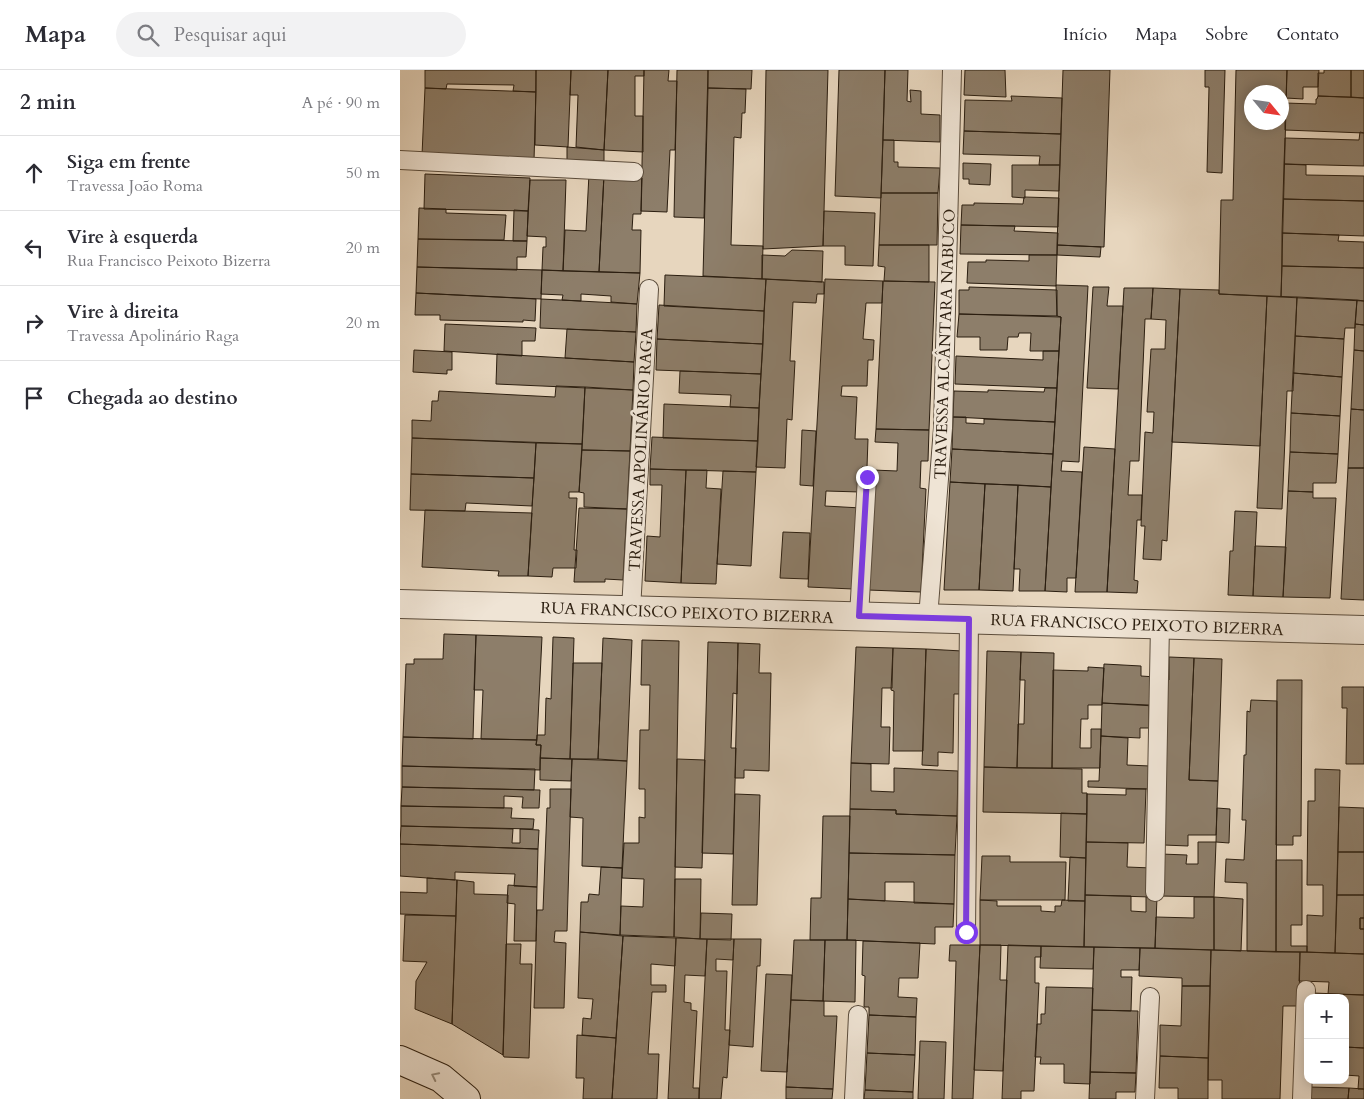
<!DOCTYPE html>
<html lang="pt">
<meta charset="utf-8">
<style>
:root{--surface:#fff;--page:#f2f2f3;--text:#2b2b33;--muted:#7c7c81;--line:#e1e1e2}
body{margin:0;font-family:Cardo,serif;background:var(--page);color:var(--text)}
.controls{position:absolute;right:15px;bottom:15px;display:grid;overflow:hidden;border-radius:10px;box-shadow:0 2px 12px #0003}
.controls button{width:45px;height:45px;display:grid;place-items:center;padding:0;border:0;border-bottom:1px solid var(--line);background:var(--surface);color:var(--text);font:25px sans-serif}
.compass{position:absolute;left:844px;top:15px;width:45px;height:45px;border-radius:50%;background:var(--surface);box-shadow:0 2px 12px #0003;rotate:119deg}
.stop{position:absolute;width:15px;height:15px;margin:-11px;border:4px solid #7c3aed;border-radius:50%;background:#fff}
.stop.end{background:#7c3aed;border-color:#fff;box-shadow:0 1px 5px #0008}
.list{margin:0;padding:0;list-style:none}
h2{display:flex;justify-content:space-between;align-items:center;height:65px;margin:0;padding:0 20px;font-size:21px}
h2 small{font-size:16px;font-weight:400;color:var(--muted)}
.list li{display:grid;grid-template-columns:32px 1fr auto;gap:15px;align-items:center;box-sizing:border-box;height:75px;padding:0 20px;border-top:1px solid var(--line)}
.list b{display:block;font-size:19px;white-space:nowrap}
.list p{margin:0;font-size:16px;white-space:nowrap;color:var(--muted)}
.list em{font-size:16px;font-style:normal;color:var(--muted)}
.icon{flex:none;width:28px;height:28px;fill:none;stroke:currentColor;stroke-width:2;stroke-linecap:round;stroke-linejoin:round}
.map{position:relative;flex:none;width:964px;height:1029px;overflow:hidden}
header{display:flex;align-items:center;gap:30px;box-sizing:border-box;height:70px;padding:0 25px;background:var(--surface);border-bottom:1px solid var(--line)}
header strong{font-size:24px}
nav{display:flex;gap:28px;margin-inline-start:auto;font-size:18px}
.search{width:350px;height:45px;background:var(--page);display:flex;align-items:center;gap:12px;box-sizing:border-box;padding:0 18px;border-radius:28px;color:var(--muted);font-size:19px}
main{display:flex}
aside{flex:1;background:var(--surface)}
.map>svg:first-child{display:block}
.building{fill:#8d7e6a;stroke:#2b1e10;fill-rule:evenodd}
.lines{fill:none;stroke-linecap:round;stroke-linejoin:round}
.lane-casing{stroke:#5a4c3c;stroke-width:20}
.street-casing{stroke:#5a4c3c;stroke-width:30}
.secondary-casing{stroke:#2b1e10;stroke-width:30}
.lane{stroke:#efe4d5;stroke-width:18}
.street{stroke:#efe4d5;stroke-width:28}
.secondary{stroke:#efe4d5;stroke-width:28}
.oneway{stroke:#978b7c}
.route{stroke:#7c3aed;stroke-width:6}
.labels{text-anchor:middle;stroke-width:5;stroke-linejoin:round;paint-order:stroke}
.street-label{font-size:16px;fill:#2b1e10;stroke:#efe4d5}
</style>
<header>
<strong>Mapa</strong>
<div class="search"><svg class="icon" aria-label="search" viewBox="0 0 24 24"><circle cx="10" cy="10" r="6"/><path d="M15 15l6 6"/></svg>Pesquisar aqui</div>
<nav><a>Início</a><a>Mapa</a><a>Sobre</a><a>Contato</a></nav>
</header>
<main>
<aside>
<h2>2 min<small>A pé · 90 m</small></h2>
<ul class="list">
<li><svg class="icon" aria-label="ahead" viewBox="0 0 24 24"><path d="M12 20V5M6 11l6-6 6 6"/></svg><div><b>Siga em frente</b><p>Travessa João Roma</p></div><em>50 m</em></li>
<li><svg class="icon" aria-label="left" viewBox="0 0 24 24"><path d="M17 20v-9H6M10 6l-5 5 5 5"/></svg><div><b>Vire à esquerda</b><p>Rua Francisco Peixoto Bizerra</p></div><em>20 m</em></li>
<li><svg class="icon" aria-label="right" viewBox="0 0 24 24"><path d="M7 20v-9h11M14 6l5 5-5 5"/></svg><div><b>Vire à direita</b><p>Travessa Apolinário Raga</p></div><em>20 m</em></li>
<li><svg class="icon" aria-label="arrive" viewBox="0 0 24 24"><path d="M6 21V4h12l-3 4 3 4H6"/></svg><div><b>Chegada ao destino</b></div></li>
</ul>
</aside>
<div class="map">
<svg width="964" height="1029" viewBox="0 0 964 1029">
<rect width="100%" height="100%" fill="#e7d6be"/>
<filter id="stains"><feTurbulence type="fractalNoise" baseFrequency=".004" numOctaves="4"/><feColorMatrix values="0 0 0 0 .2 0 0 0 0 .09 0 0 0 0 .02 0 0 0 .5 -.17"/></filter>
<radialGradient id="worn" r=".72"><stop offset=".6" stop-color="#630" stop-opacity="0"/><stop offset="1" stop-color="#630" stop-opacity=".3"/></radialGradient>
<path class="building" d="M25,0H136V22L113,21L114,15L47,14L46,19L25,18Z
M136,0H171L168,77L135,75Z
M171,0H208L204,80L176,77L178,25H170Z
M208,0H244V6H235V46H243V82L204,80Z
M244,0H269L268,11H277L275,80H270L267,142L241,141Z
M277,0H308L304,148L274,147Z
M308,0H352L351,19L308,18Z
M366,0H428L423,176L363,179Z
M439,0H485L481,128L435,126Z
M485,0H508L507,31L511,32L510,20L521,21V44L540,45V72L483,70Z
M565,0H605L606,27L564,25Z
M663,0H710L704,177L657,175Z
M805,0H825L822,103L807,102L809,17H805Z
M836,0H887L881,227L819,224L821,130H833ZM852,22H882V52H852Z
M887,0H919L918,17H903V29L886,28Z
M924,0H951V27L918,26V3H924Z
M951,0H964V28L951,27Z
M25,18L136,22L134,90L22,85Z
M308,18L346,19L345,43H342L341,68L334,67L331,175L363,176L362,209L303,206Z
M611,26L662,28L661,64L564,61L565,30L612,31Z
M918,26L964,28V63L885,60V33L916,34V29H917Z
M564,61L661,64L660,95H639L640,86L563,84Z
M960,62L964,63V96L884,94L885,68L959,70Z
M483,70H494V92H498V97L540,98L538,123H481Z
M167,77L204,80V91L167,90Z
M563,93L591,94L590,115L569,114V109H563Z
M884,94L906,95V105L964,106V131L883,129Z
M612,95H660L659,121L625,120V128L612,127Z
M25,104L130,108L128,141L24,139Z
M189,104L204,105L199,202L163,201L165,160L186,161Z
M204,105L242,108L241,144H233L232,160H241L240,203L199,202Z
M130,110H166L163,201L142,200L143,177H146V167L127,166Z
M481,123H538L537,175H479Z
M624,127L659,128L658,157L561,155L562,135H574V133L623,134Z
M883,129L964,131V166L882,163Z
M19,138L46,139V143L106,145L104,170L18,169Z
M114,140L128,141L127,171H113Z
M424,141L475,143L473,196L445,195V176H423Z
M561,155L615,156L614,161L658,163L657,185L560,184Z
M882,163L939,165L938,171L964,172V198L882,196Z
M18,169L127,171L126,187H117V200L17,197Z
M479,175H529V212L484,211L485,197L478,196Z
M657,175L701,177L700,187L657,185Z
M392,180L423,181L422,212L362,209V185L385,186Z
M629,185H657L656,216L567,213L568,192H586V190L629,191Z
M882,196L964,198V231L881,227Z
M17,197L142,200L141,229L16,223Z
M142,200L240,203L237,234L211,232V226L181,224V231L162,230L163,225L141,224Z
M265,205L366,209L364,241L264,236Z
M366,209L424,212V224H417L416,233L393,232L390,291H395L392,350L387,349L385,398L356,397Z
M425,209L483,211L482,233H466L463,269L474,270L473,290H468L467,316H442L441,326L457,327L455,369H468L467,397H462L460,422L426,421L425,436L461,438L453,519L408,517Z
M483,211L535,212L529,360L476,359Z
M656,215L688,216L679,392L662,391L661,401L682,402L676,508H667V522L645,521L661,247L657,246Z
M569,217L657,220V246L559,244V220H569Z
M693,217H709L707,236H723L718,319L687,318Z
M724,218H753L751,249H745L739,391H730L728,425H742L741,450H737L734,510L738,511L737,523L707,522Z
M753,218L780,219L767,471L762,470L761,490L743,489L745,456H741L745,362L753,363L754,342H747L751,279H765L766,250L751,249Z
M780,219L819,220V224L867,226L860,376L772,372Z
M16,223L136,229L135,251L123,250V252L40,250V245H15Z
M867,226L897,227L893,321H887L882,439L857,438Z
M897,227L957,230L955,258H945L944,269L895,266Z
M141,229L237,234L236,262L140,258Z
M957,230L964,231V255L955,254Z
M259,235L364,241L363,274L257,269Z
M559,244L661,247L659,281H630L631,263H619L618,267H608L607,280H580V267H557Z
M45,254L136,258L135,271H122V286L44,281Z
M955,254L964,255V281L954,280Z
M167,259L236,262L234,292L165,288Z
M895,266L944,269L942,307L893,303Z
M257,269L363,274L361,304L256,300Z
M14,280L52,282V300H47V304L13,302Z
M954,280L964,281V340L951,339Z
M643,281H659L657,318L555,314L556,286L643,290Z
M97,284L234,292L233,320L96,314Z
M280,301L361,304L359,338L330,337L331,325L279,323Z
M893,303L942,307L940,346L891,343Z
M156,316L185,317L182,374L12,368V350L31,351L32,331H38L39,321L155,327Z
M185,317L233,320L230,381L182,380Z
M645,318H657L655,352L553,347L554,321L588,322V320L644,322Z
M264,334L359,338L358,371L263,368Z
M951,339L964,340V398H948Z
M891,343L940,346L938,384L890,382Z
M553,347H566V353L584,354V349L655,352L653,384L552,379Z
M476,359L529,360L528,391H521L520,418L526,419L521,522L468,520L473,400L497,401L498,373L475,372Z
M402,360L416,361L413,416L400,415Z
M252,367L358,371L356,402L250,399Z
M12,368L136,373L134,408L11,404Z
M136,373L182,374L179,422H169V428H177L174,480H177L176,498H153L152,507L128,506Z
M684,377L715,379L707,522H675Z
M552,379L653,384L651,417L550,412Z
M182,380L230,381L227,439L184,437V423L179,422Z
M890,382L938,384L936,413H913V422L888,421Z
M948,398H964V530L941,529Z
M250,399L286,400L281,513L245,511L247,466L260,467L262,415H250Z
M286,400H307L306,418L321,419L316,514L281,513Z
M323,401L356,402L351,496L317,494Z
M11,404L134,408L132,436L66,433L65,441L10,440Z
M550,412L585,414L579,520H544Z
M585,414L618,415L613,521L579,520Z
M618,415L651,417L645,521H619L620,499H614Z
M888,421L913,422V428H936L930,528L883,527Z
M179,438L227,439L223,510L205,509V512H174Z
M25,440L132,443L128,506H98L99,501L22,497Z
M835,441L857,442L853,526L828,525L830,481H833Z
M383,462L410,463L408,509L380,508Z
M855,476L886,477L883,527L853,526Z
M44,564L76,565L73,669L3,667L6,594H14V589H43Z
M76,565L142,567L137,670L81,669L83,620H74Z
M153,567L174,568L170,689L140,688L141,675H136L137,665H145L146,628L151,629Z
M203,568L232,570L227,691L198,689Z
M242,570L279,571L274,867L220,865L221,836L243,837L244,809L222,808L224,773H239V747L245,748V719H239L240,660H249L250,615H241Z
M308,572L338,573L337,624L333,623L331,678H336L333,784L302,783Z
M338,573L360,574L359,603H371L369,701L344,700V708H335Z
M456,577L493,578L492,618H482L481,657H490L489,694L451,693Z
M493,578L526,579L523,681H493L494,621L491,620Z
M526,579L562,581L560,624H554L553,683L538,682V696L522,695Z
M587,581L621,582L617,698L584,697Z
M621,582L654,583L652,698H617L618,654H624L625,610H620Z
M769,587L794,588L789,710L818,711L816,765H788V776L764,775L763,609L769,610Z
M794,588L822,589L818,711L789,710Z
M173,593H202L198,689H170Z
M704,594L741,596V606L756,607L755,636L702,633Z
M688,597L704,598L702,635H688V649H681L680,678H691V659H701L700,698H652L653,600L688,601Z
M877,610H902L901,766H893V775H876Z
M942,617H964V694H946L947,638H942Z
M851,630L877,631L876,882L847,881V813L825,812L826,789L844,790L846,750H842L844,685H846L847,641L850,642Z
M702,633L749,635V658H740V668L701,666Z
M701,666L728,668L727,695L750,696L749,719L688,717V711H699Z
M3,667L137,670L136,675H141L140,700L2,696Z
M140,688L172,689L171,711L140,710Z
M172,689L227,691L222,798L182,796L183,748L170,747Z
M277,689L305,690L302,798L275,797Z
M451,693L471,694V721L494,722V698L558,701L557,746L496,744V740L450,739Z
M2,696L135,699L134,720L2,717Z
M584,697L682,699V723H687V744L583,742Z
M915,699L940,700L935,883L907,882V845L923,846V815H907L908,731H915Z
M2,717L140,720L139,738H122L123,727L104,726V738L1,736Z
M150,719H171L167,861H155L154,872L166,873L164,938H134L137,840H143L147,738H150Z
M726,719H746L744,773L686,772L687,724L726,725Z
M335,724L360,725L357,835H332Z
M1,736L112,738L111,748L134,749L133,759L1,756Z
M939,737L964,738V782H938Z
M817,738L830,739L829,773L816,772Z
M450,739L496,740V744L557,746L555,785L449,783Z
M661,743L687,744L686,788L660,787Z
M423,746H450L447,870H410L411,828H421Z
M1,756L113,759L112,773H120V759L139,760L138,779L0,774Z
M686,772L728,773L727,797L752,798L751,827L685,825Z
M798,772H816L814,827L760,826L761,784L787,785L786,794H798Z
M0,774L138,779L137,817L114,816L115,804L55,802V810L0,806Z
M938,782H964V825H937Z
M449,783L555,785L554,834L514,833V812H485V831L448,829Z
M582,786H610V792H666L665,830H580Z
M670,787L686,788L685,831H668Z
M876,790H902V855H891V876H907V882H876Z
M201,797L222,798L220,865L180,862L181,832H188L189,824L199,825Z
M27,808L57,810L56,846L0,844V822L27,823Z
M275,809H301L300,869L274,867Z
M57,810L74,812V824L108,825L103,985L52,954Z
M108,815L137,817L136,871H114L115,834L107,833Z
M685,825L731,826V841L746,842V827H757L755,878L684,877Z
M937,825H964V848H960V859H964V884L935,883Z
M794,827H814V880L755,878L756,847L794,848Z
M814,827L843,829L841,881L814,880Z
M448,829L554,834L553,857H535V874L447,870Z
M580,830L597,831V836H641V841L655,842V836H661L662,830L685,831L684,877L580,875Z
M301,843L332,844L331,870L300,869Z
M5,845L56,846L52,954L15,939L16,911L27,892L3,891Z
M960,848H964V859H960Z
M180,862L223,866L216,968L182,965L183,948L191,949L193,929L178,928Z
M223,866L276,868L275,896L251,894V915H266V922H252L248,984H259L257,1029H212Z
M276,868L307,869L305,906L285,905L284,932L291,933V940L297,941L293,1018H299V1029H268Z
M307,869H334L333,890L316,889V901H327L325,960H330L327,1008L323,1007L321,1029H299Z
M334,869H361L360,896H357L353,977L329,975Z
M394,870H425L423,931L391,930Z
M425,870H456L455,932L423,931Z
M463,871L520,873L518,908H499L498,927L517,928L516,947L469,945V937H464L465,906L462,905Z
M106,874H121L120,894H132L129,988L104,987L103,985Z
M550,875H580L573,1029H552L556,891H549Z
M580,875H601L600,910H607L603,1001L574,1000Z
M608,875L641,876V887H635V913H639L634,1021H621V1029H602Z
M641,876L694,877L693,899L640,898Z
M694,877L740,878L739,900H721V907H732L731,941L692,940Z
M740,878L811,880L810,916H782V908L739,906Z
M811,880L900,882L899,936H883L880,1029H822V1010H808Z
M900,882L964,884V925L928,924L929,912L899,911Z
M366,904L392,905L387,1002L361,1001Z
M782,916H810L808,988L760,986V955L781,956Z
M646,917L693,918L690,1014L664,1013V994H640L641,987H635L637,954H641V944H645Z
M913,923L964,925V978L945,977V928H913Z
M391,930L424,931V946H437L433,1019L386,1017Z
M692,940L738,941L736,1003L690,1002Z
M469,945L516,947L515,985L467,983Z
M177,965L216,968L212,1029H183L184,1008H176Z
M520,971L546,972L544,1029H518Z
M945,977L964,978V1019H958L959,1006L945,1005Z
M467,983L515,985L513,1022L465,1020Z
M760,986L808,988V1029H778V1018H759Z
M690,1002L736,1003L735,1022H716V1029H689Z
M386,1017L433,1019L432,1029H386Z
M909,1017L949,1018L948,1029H909Z
M949,1018L964,1019V1029H948Z
M465,1020L513,1022V1029H464Z"/>
<g class="lines">
<g class="lane-casing">
<path id="lane" d="M0,90L234,102
M231,540L249,219
M459,546L467,407
M528,548L543,358L552,0
M755,822L760,554
M566,862L569,549
M454,1029L458,945
M745,1029L750,927
M902,1029L906,920"/>
</g>
<g class="street-casing">
<path id="street" d="M0,534L964,560"/>
</g>
<g class="secondary-casing">
<path id="secondary" d="M0,990L41,1008L66,1029"/>
</g>
<use href="#lane" class="lane"/>
<use href="#street" class="street"/>
<use href="#secondary" class="secondary"/>
</g>
<defs><path id="oneway-chevron" d="M-2-3.5L2.5 0L-2 3.5" fill="none" stroke-width="1.6" stroke-linecap="round" stroke-linejoin="round" transform="scale(1.25)"/></defs>
<use class="oneway" href="#oneway-chevron" transform="translate(35 1006) rotate(-154)"/>
<g class="lines">
<path class="route" d="M467,407L459,546L569,549L566,862"/>
</g>
<g class="labels">
<g class="street-label">
<text transform="translate(544 274) rotate(-88)" y="6">TRAVESSA ALCÂNTARA NABUCO</text>
<text transform="translate(240 380) rotate(-87)" y="6">TRAVESSA APOLINÁRIO RAGA</text>
<text transform="translate(287 542) rotate(2)" y="6">RUA FRANCISCO PEIXOTO BIZERRA</text>
<text transform="translate(737 554) rotate(2)" y="6">RUA FRANCISCO PEIXOTO BIZERRA</text>
</g>
</g>
<rect width="100%" height="100%" filter="url(#stains)"/>
<rect width="100%" height="100%" fill="url(#worn)"/>
</svg>
<div class="controls">
<button>+</button>
<button>−</button>
</div>
<svg class="compass" viewBox="-18 -18 36 36"><path d="M0-13l5 13h-10z" fill="#e53935"/><path d="M0 13l5-13h-10z" fill="#7c7c81"/></svg>
<div class="stop" style="left:566px;top:862px"></div>
<div class="stop end" style="left:467px;top:407px"></div>
</div>
</main>
